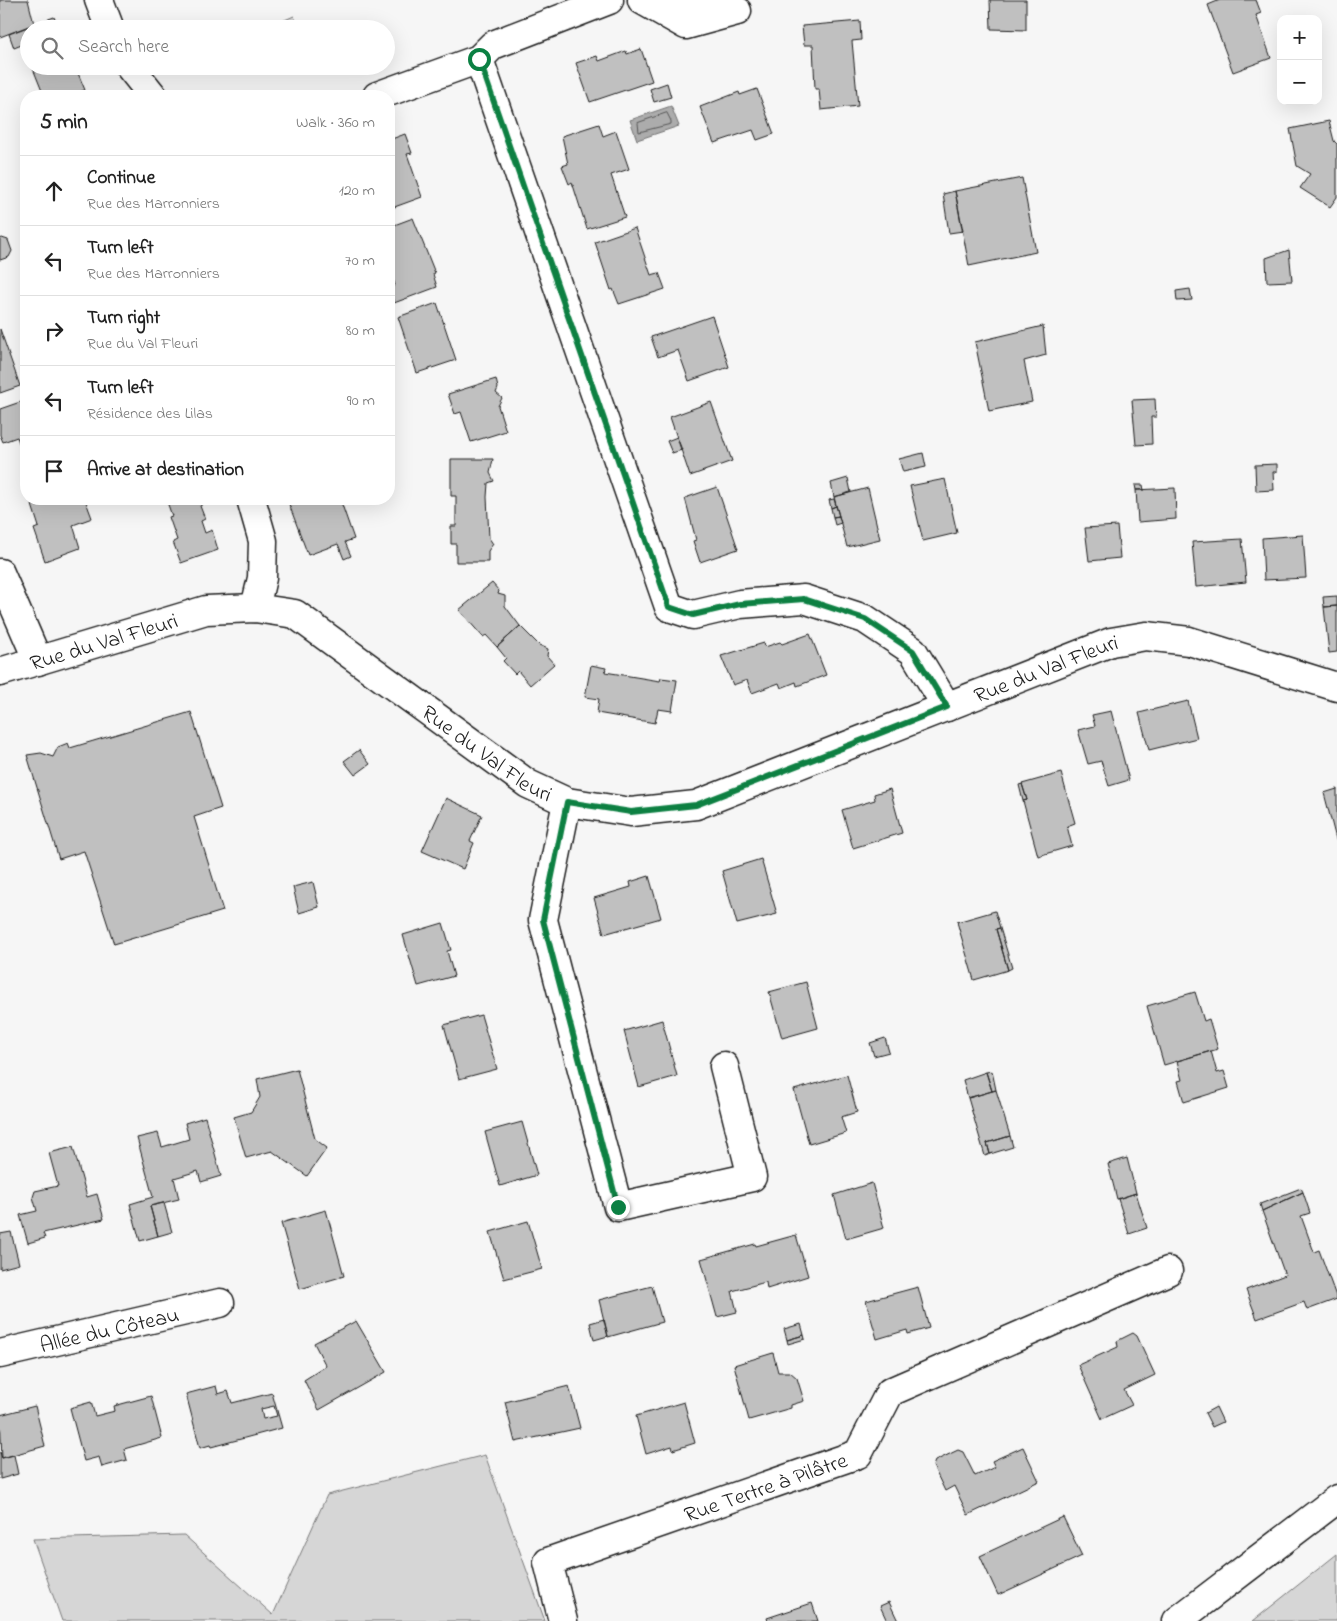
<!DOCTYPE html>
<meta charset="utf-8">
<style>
:root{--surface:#fff;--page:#f6f6f6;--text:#222;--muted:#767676;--line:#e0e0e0}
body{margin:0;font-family:"Indie Flower",sans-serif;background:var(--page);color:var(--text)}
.controls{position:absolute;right:15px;top:15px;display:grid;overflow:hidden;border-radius:10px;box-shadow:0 5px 20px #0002}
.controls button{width:45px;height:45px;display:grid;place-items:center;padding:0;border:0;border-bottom:1px solid var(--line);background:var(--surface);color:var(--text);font:25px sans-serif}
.stop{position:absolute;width:15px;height:15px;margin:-11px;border:4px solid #0b8043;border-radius:50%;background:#fff}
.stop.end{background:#0b8043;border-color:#fff;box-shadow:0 1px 5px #0008}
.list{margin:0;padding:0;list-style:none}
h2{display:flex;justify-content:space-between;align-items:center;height:65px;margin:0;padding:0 20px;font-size:21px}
h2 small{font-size:16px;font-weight:400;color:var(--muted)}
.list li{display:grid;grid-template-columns:32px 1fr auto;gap:15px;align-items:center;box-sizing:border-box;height:70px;padding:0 20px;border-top:1px solid var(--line)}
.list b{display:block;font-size:19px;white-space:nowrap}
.list p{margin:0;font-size:16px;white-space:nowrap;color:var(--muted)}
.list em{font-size:16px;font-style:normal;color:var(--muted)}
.icon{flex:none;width:28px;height:28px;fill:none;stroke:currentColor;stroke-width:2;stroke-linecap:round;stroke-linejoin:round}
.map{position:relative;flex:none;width:1337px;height:1621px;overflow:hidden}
.search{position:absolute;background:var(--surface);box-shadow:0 5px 20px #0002;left:20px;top:20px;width:375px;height:55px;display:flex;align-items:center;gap:12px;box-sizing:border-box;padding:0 18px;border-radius:28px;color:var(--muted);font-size:19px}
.panel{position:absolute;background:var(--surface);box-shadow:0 5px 20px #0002;left:20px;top:90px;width:375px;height:415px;border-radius:20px}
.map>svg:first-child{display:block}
.green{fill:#d6d6d6;stroke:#797979}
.water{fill:#acacac;stroke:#727272}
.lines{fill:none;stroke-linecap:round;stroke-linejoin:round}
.shore{stroke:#565656;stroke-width:1}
.building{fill:#c0c0c0;stroke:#1c1c1c;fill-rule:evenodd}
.minor-casing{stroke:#1c1c1c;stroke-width:31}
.major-casing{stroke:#1c1c1c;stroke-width:31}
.minor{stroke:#fff;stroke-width:28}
.major{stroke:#fff;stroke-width:28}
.route{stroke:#0b8043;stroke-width:6}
.labels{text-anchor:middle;stroke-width:4.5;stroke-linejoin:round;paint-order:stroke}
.street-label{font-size:22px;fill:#1c1c1c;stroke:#fff}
</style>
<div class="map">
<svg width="1337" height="1621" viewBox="0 0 1337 1621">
<rect width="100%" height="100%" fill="#f6f6f6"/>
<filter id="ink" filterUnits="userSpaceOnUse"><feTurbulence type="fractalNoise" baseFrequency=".02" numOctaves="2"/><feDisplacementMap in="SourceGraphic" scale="10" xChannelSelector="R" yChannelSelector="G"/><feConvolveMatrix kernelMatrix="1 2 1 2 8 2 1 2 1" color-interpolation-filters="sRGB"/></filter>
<g filter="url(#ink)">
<path class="green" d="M294,16L299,29H264Z
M485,1455L545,1621H62L33,1539L184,1535L273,1615L327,1495Z
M1337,1554V1621H1253Z"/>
<path class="water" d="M671,106L679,126L637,140L630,120Z"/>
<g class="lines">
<path class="shore" d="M667,113L671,121V124L639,132L638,123Z"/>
</g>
<path class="building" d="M0,0H28L34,24L0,37Z
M990,0H1026V30L991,29Z
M1220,0H1256L1261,13L1256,15L1271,58L1233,72L1208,5Z
M54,17L59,29H29V42L14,48L9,34Z
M860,21L861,40L852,41L858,106L821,110L819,89H815L813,45H804L802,26Z
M29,42V58L23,44Z
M641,49L652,81L590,102L576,63L597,56L599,61L626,51L627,54Z
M32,66H75L85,90L68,96H44Z
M667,83L671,97L654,102L650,89Z
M757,89L774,134L757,140L753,130L714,143L700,107L739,92L740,95Z
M1329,121L1334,141L1337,144V197L1330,207L1300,188L1310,174L1297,166L1290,129Z
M599,124L603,136L616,131L629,169L611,175L625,217L587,229L572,182L569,184L562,166L568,164L562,136Z
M405,134L412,153L407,154L422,197L389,209V140Z
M1022,178L1036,252L969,266L955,191Z
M955,191L963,231L949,233L943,194Z
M413,218L435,273L433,274L437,287L394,303L389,289L395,285L389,267V227Z
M635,228L651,275L659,273L665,289L619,304L613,289L611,290L595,242Z
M2,238L8,240L12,251L9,257L0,260V239Z
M1289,250L1292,281L1267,282L1266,258Z
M1190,289L1192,300L1177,301L1176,291Z
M437,303L456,360L417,373L398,317Z
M712,316L729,367L689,381L678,350L658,357L651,337Z
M1043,326L1046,355L1024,361L1032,402L989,411L975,342Z
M0,329L20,386L0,393Z
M496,379L498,388L496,393L502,398L498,406L506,431L471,442L461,412L455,414L448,394Z
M1155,399L1156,417H1151L1152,444L1136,445L1132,400Z
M26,400V462L17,437L3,442L0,435V409Z
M711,402L732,461L690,476L670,417Z
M677,437L682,450L672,453L667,441Z
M923,453L926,467L903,472L899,459Z
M451,459H493L490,473L494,481L488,483L487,497L489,538L493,544L488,551V562H456V544H451V526H456V496H451Z
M1277,464V472H1273L1274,490L1256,491L1255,465Z
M848,478L851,492L834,497L831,483Z
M945,479L957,533L923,541L910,486Z
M1135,485H1143L1144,490H1136Z
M717,487L738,549L700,562L693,541L696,540L685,498Z
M868,488L880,539L847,547L834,497Z
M1175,488L1176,519L1138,522L1136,490Z
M50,499H85L92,518L73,525L80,548L45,561L34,529L39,527L32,505Z
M166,499H201L203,504L200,506L205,519L201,521L205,533L212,530L218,550L181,563L173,542L177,540L169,517L172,516Z
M287,499H340L354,539L345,542L351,556L344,559L338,544L308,555Z
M834,499L836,506L831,508L829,500Z
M836,506L839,516L833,517L831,508Z
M839,516L841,523L835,525L833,517Z
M1117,526L1120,558L1089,561L1085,528Z
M1303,535L1306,578L1264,580L1262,538Z
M1242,539L1246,582L1196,587L1192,542Z
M492,583L499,591L498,594L505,596V606L520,626L497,647L486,635L483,637L459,610Z
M1337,596V606L1324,607L1323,597Z
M1337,606V652L1329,653L1324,607Z
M520,626L539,645L548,649L547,656L554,664L530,685L518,671L515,674L503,661L506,658L497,647Z
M810,634L826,675L797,686L796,682L781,688L779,683L752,693L747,680L733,685L721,656L764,643L765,647L780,642L782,644Z
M591,665L606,668L605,672L660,681L661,678L677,680L672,711L658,709L655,723L597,713L599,699L585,697Z
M1188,701L1197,738L1149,750L1139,713Z
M1111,711L1129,780L1109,786L1101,761L1088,764L1078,730L1095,726L1092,715Z
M191,712L221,808L194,817L223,911L114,944L84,851L59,859L27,755L41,753L53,757L58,747L68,743L70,748Z
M359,750L370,764L355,775L344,761Z
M1061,773L1075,823L1067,826L1072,846L1038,856L1023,801L1027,800L1022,784Z
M1022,784L1027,800L1023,801L1019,785Z
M890,789L902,833L853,848L842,810L875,800L874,794Z
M1337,789V843L1324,793Z
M446,798L482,815L470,841L474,843L463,869L422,851Z
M761,859L777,914L737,924L722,871Z
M649,876L661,918L604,934L594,898L631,887L630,882Z
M313,882L319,907L299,913L293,887Z
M995,911L1000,928L996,929L1008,970L974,980L957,922Z
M443,923L451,950L447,951L454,976L418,986L403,935Z
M1000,928L1012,968L1008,970L996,929Z
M806,982L818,1028L782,1038L769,992Z
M1195,992L1204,1021L1209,1019L1218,1049L1164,1065L1147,1006Z
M481,1015L497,1069L459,1079L444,1025Z
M662,1020L677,1076L639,1087L624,1031Z
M885,1038L889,1052L874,1056L870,1043Z
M1211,1051L1217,1073L1224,1071L1229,1088L1184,1102L1178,1081L1182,1080L1177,1061Z
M297,1069L315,1139L327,1148L307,1176L272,1151L246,1158L234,1117L251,1112L260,1097L257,1079Z
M992,1071L996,1090L992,1091L986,1072Z
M986,1072L992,1091L968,1098L963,1080Z
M847,1075L857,1112L841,1117L846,1133L809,1144L794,1090Z
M996,1090L1010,1136L987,1143L990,1154L985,1156L968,1098Z
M205,1117L221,1176L201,1182L198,1171L174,1178L179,1199L150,1206L158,1236L140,1241L130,1204L153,1197L137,1138L158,1133L162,1147L189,1139L185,1123Z
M522,1122L537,1175L500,1186L485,1132Z
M1010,1136L1013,1147L990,1154L987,1143Z
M73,1147L87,1197L97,1194L104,1219L43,1233L45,1238L28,1243L20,1215L37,1211L33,1197L35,1191L58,1186L49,1153Z
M1127,1158L1136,1193L1117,1199L1108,1164Z
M872,1183L884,1228L846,1239L834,1195Z
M1301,1188L1303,1192L1262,1211L1260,1204Z
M1303,1192L1310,1213L1301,1216L1314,1252L1319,1250L1337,1299L1307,1310L1304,1302L1257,1319L1246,1290L1285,1275L1262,1211Z
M1136,1193L1147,1228L1129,1234L1118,1199Z
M164,1203L172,1232L158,1236L150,1206Z
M326,1210L344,1276L300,1289L281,1223Z
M528,1221L542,1269L504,1279L490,1232Z
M11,1232L19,1264L0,1269V1234Z
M796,1235L808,1276L767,1289L766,1282L732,1291L737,1312L717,1317L701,1259L755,1244L756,1246Z
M652,1286L662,1322L608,1337L599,1300Z
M918,1287L929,1328L908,1334L907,1330L877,1339L866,1301Z
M604,1319L608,1336L594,1340L590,1323Z
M356,1321L386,1372L319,1410L304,1380L326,1366L314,1343Z
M801,1324L804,1335L787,1340L784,1329Z
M1133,1333L1137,1336L1155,1375L1124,1390L1132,1405L1102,1419L1078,1365L1118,1347L1117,1341Z
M804,1335L805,1339L788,1344L787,1340Z
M773,1353L778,1372H790L797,1378L804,1401L791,1405V1408L749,1420L734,1365Z
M216,1386L218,1394L228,1391L232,1403L272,1393L282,1428L211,1447L210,1445L200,1448L186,1394ZM274,1406L277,1416L263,1419L261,1409Z
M569,1386L580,1428L515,1442L505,1402Z
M151,1396L162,1438L124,1449L127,1460L102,1467L99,1457L84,1461L70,1408L91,1402L95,1416L115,1411L114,1406Z
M684,1402L695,1443L673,1450L672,1446L646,1454L636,1416Z
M35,1406L45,1446L2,1458L0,1415Z
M1216,1407L1223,1422L1212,1427L1205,1413Z
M1023,1447L1039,1481L968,1515L954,1486L945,1491L933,1466L935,1461L958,1450L963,1452L975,1476L995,1467L992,1461Z
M0,1452L2,1458L14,1455L18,1474L0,1479Z
M1063,1517L1082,1556L998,1595L980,1556Z
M889,1602L898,1621H887L880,1606Z
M812,1603L818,1621H768L767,1618Z"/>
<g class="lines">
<g class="minor-casing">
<g id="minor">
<path d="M99,0L110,29"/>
<path d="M642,0L686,25L737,11L673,0"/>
<path d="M479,59L669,607L693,615L740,604L804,599L865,619L913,651L947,707"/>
<path d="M129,66L153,96"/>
<path d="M377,96L479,59L493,45L609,0"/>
<path d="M251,499L263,541L262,578L255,608"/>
<path d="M0,573L38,661"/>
<path id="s1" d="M0,672L206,610L255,608L295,614L528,784L567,802L631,812L696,805L1111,642L1146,636L1189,641L1337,687"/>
<path d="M567,802L543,920L618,1207L752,1177L724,1066"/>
<path id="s2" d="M0,1354L220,1303"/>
<path id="s3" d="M563,1621L548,1562L858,1454L890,1392L1168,1271"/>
</g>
</g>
<g class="major-casing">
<path id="major" d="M1177,1621L1337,1499"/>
</g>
<use href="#minor" class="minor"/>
<use href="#major" class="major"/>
</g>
</g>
<g class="lines" filter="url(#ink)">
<path class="route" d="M479,59L669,607L693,615L740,604L804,599L865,619L913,651L947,707L696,805L631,812L567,802L543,920L618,1207"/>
</g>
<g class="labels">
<g class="street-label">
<text dy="8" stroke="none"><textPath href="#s1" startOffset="108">Rue du Val Fleuri</textPath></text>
<text dy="8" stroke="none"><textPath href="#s1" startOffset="1142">Rue du Val Fleuri</textPath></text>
<text dy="8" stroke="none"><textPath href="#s1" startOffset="542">Rue du Val Fleuri</textPath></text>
<text dy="8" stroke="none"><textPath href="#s2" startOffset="112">Allée du Côteau</textPath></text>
<text dy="8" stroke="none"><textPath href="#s3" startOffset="291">Rue Tertre à Pilâtre</textPath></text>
</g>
</g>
</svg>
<div class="controls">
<button>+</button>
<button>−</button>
</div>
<div class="stop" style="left:479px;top:59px"></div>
<div class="stop end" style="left:618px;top:1207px"></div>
<div class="search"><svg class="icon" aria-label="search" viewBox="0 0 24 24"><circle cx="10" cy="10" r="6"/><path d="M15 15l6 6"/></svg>Search here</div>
<section class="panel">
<h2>5 min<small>Walk · 360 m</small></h2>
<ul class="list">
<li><svg class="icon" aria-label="ahead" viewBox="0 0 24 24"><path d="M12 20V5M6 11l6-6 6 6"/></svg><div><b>Continue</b><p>Rue des Marronniers</p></div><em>120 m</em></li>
<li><svg class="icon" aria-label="left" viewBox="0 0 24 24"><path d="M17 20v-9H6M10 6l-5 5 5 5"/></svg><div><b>Turn left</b><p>Rue des Marronniers</p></div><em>70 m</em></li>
<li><svg class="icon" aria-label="right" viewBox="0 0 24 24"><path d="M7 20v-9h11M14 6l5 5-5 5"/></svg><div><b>Turn right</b><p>Rue du Val Fleuri</p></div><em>80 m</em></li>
<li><svg class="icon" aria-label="left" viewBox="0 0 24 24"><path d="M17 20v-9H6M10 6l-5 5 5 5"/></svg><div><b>Turn left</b><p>Résidence des Lilas</p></div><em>90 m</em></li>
<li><svg class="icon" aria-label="arrive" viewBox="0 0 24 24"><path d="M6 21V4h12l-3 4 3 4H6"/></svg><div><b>Arrive at destination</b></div></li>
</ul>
</section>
</div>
